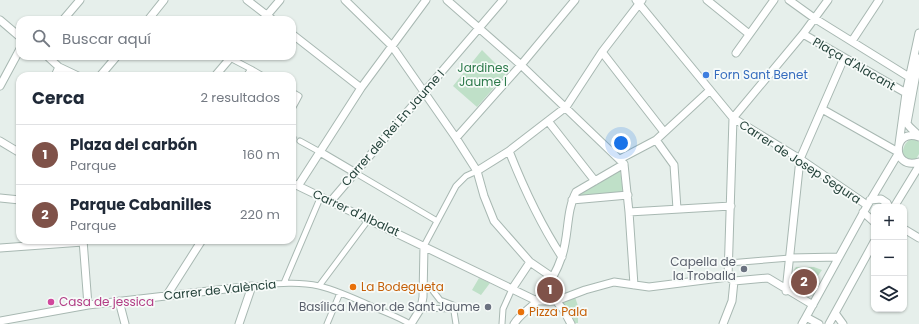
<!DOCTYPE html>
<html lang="es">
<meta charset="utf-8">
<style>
:root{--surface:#fff;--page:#f2f2f3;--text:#1f2937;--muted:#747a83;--line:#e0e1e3;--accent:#7f5249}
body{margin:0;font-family:Poppins,sans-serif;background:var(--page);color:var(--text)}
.controls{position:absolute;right:12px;bottom:12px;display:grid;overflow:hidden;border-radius:8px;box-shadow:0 1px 3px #0004}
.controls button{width:36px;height:36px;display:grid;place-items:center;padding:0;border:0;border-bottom:1px solid var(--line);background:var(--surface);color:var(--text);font:20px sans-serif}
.you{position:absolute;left:621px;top:143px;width:14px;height:14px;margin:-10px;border:3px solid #fff;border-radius:50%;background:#1a73e8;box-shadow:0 0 0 6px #1a73e833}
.badge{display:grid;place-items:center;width:26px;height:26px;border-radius:50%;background:var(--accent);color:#fff;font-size:13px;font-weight:700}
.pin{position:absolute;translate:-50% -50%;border:2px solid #fff;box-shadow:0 1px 4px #0006}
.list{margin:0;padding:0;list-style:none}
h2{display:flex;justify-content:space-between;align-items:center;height:52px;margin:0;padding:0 16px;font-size:17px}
h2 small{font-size:13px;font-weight:400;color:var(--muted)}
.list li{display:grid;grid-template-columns:26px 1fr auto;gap:12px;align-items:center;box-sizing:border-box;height:60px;padding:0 16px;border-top:1px solid var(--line)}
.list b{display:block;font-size:15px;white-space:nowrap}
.list p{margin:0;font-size:13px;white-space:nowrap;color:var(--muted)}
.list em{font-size:13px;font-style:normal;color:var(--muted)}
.icon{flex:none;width:22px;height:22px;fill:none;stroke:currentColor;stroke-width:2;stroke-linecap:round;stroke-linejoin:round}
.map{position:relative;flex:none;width:919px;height:324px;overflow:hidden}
.search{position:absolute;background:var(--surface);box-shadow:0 1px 3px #0004;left:16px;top:16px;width:280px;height:44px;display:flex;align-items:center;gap:10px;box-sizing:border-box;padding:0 14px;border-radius:12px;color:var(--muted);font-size:15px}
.panel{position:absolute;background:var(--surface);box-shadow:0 1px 3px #0004;left:16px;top:72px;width:280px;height:172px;border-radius:12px}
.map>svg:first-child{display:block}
.green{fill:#bfe0c8}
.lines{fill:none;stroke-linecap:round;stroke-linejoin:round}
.pedestrian-tunnel{stroke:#bfccc8;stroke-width:5;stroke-dasharray:5 2.5;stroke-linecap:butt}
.pedestrian-casing{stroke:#a8b8b2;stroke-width:7}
.minor-casing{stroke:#a8b8b2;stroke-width:9}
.pedestrian{stroke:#fff;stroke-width:5}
.minor{stroke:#fff;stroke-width:7}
.shop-dot{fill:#3f7fe0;stroke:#f7fbf9;stroke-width:1.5}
.worship-dot{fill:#6b7280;stroke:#f7fbf9;stroke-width:1.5}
.food-dot{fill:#e8710a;stroke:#f7fbf9;stroke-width:1.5}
.hotel-dot{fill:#d1479c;stroke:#f7fbf9;stroke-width:1.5}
.labels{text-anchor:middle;stroke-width:3.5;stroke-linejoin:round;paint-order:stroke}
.street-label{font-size:12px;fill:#24423a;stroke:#f7fbf9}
.park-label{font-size:12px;fill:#2d7a4b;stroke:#f7fbf9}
.shop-label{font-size:12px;fill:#366cbe;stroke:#f7fbf9;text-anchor:start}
.worship-label{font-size:12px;fill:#5b616d;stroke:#f7fbf9;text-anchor:end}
.food-label{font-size:12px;fill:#c56008;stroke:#f7fbf9;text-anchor:start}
.hotel-label{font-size:12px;fill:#b23c85;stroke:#f7fbf9;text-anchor:start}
</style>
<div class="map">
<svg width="919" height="324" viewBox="0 0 919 324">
<rect width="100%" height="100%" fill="#e6efeb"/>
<path class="green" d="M482,50L506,74L477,107L453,86Z
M911,139H916L919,142V154L916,159L908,160L903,155C902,149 905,142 911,139Z
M620,169L623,192L576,199L578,194Z
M796,267H814L822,270L817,277H816L809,292H804V290L795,287L796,277L795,276L794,270Z
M479,278L490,283L481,295L472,290Z
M575,297L578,306V323H574L561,303Z"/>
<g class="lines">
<path class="pedestrian-tunnel" d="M292,137L300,141"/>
<g class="pedestrian-casing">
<path id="pedestrian" d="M230,58L251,69L246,76
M251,69L263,76
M292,92L299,96L292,109
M300,141L320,152
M354,172L437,221
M424,246L456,186L466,176L477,171
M729,263L790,258
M284,283L321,196
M252,286C274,284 297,281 319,286C340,291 360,301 380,310C390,314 400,318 410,324
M319,286L369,219
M424,287H430L440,300L453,305L456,324
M421,308L454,309
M327,324L340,293
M502,324L503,309L512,289"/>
</g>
<g class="minor-casing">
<path id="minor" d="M247,0L273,20
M345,0L392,46L456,138L477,171L484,196L494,221L530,262L552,277
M447,0L521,65L624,164
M636,0L733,118L800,159L867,205
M707,0L749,34
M789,0L814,18L909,77
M0,20L20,37
M63,20L80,0
M148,20L164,0
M263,20L280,0
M292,34L361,88
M803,34L906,93
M852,41L879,0
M602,52L664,132
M736,53L774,0
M47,56L59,67L78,76
M919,58L907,123C909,128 915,131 919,136
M55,76L59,67
M100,76L117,56
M215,76L232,56
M0,86L20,49
M822,109L898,152
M733,118L803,34L828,0
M548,121L595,181
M919,137C892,127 891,171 919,162
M456,138L521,65L575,0
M656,140L674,165L677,209
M0,141L20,153
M899,144L906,93L919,33
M509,151C524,189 539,222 562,257
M320,152L354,172
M620,159L656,140L710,90
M624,164L629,212L634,285
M477,171L509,151L566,107L602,52L642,0
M292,183L537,301H556L585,290L614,282L649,287L728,277
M298,186L361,88L426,0
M0,198L20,200
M572,200L628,195
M870,200L881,199L887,203L889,207
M331,201L503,0
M894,207L919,166
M629,212L731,206
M863,212L874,222
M904,229L919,238
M83,240L88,305
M0,248L83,242
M790,258L839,257
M728,277L733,118
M728,277L734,281L768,278L813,305
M512,289L530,262
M786,291L800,159L844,58
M167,295L202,240
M119,301L125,324
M556,301L563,309L571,324
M835,313L843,324
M0,321L88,305L252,286L239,324
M411,324L421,308L423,297L424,246
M514,324C520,314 531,308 538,300C548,287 557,271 562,256C569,235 566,211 576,192L624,164
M723,324L732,301L734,281
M802,324L806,317
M819,324L806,317L867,206L898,154
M829,324L874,242"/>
</g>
<use href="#pedestrian" class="pedestrian"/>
<use href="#minor" class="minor"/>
</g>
<circle class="shop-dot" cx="706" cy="75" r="4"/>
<g class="worship-dot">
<circle cx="744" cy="269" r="4"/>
<circle cx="488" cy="307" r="4"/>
</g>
<g class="food-dot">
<circle cx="353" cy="287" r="4"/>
<circle cx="521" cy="312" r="4"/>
</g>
<circle class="hotel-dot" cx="51" cy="302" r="4"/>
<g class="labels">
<g class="street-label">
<text transform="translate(854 64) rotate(30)" y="4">Plaça d'Alacant</text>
<text transform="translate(393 128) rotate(-49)" y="4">Carrer del Rei En Jaume I</text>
<text transform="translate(800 162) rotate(33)" y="4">Carrer de Josep Segura</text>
<text transform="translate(356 213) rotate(25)" y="4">Carrer d'Albalat</text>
<text transform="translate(220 290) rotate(-6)" y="4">Carrer de València</text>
</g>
<g class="park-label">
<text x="483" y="72">Jardines<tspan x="483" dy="14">Jaume I</tspan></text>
</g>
<g class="shop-label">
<text x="714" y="79">Forn Sant Benet</text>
</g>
<g class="worship-label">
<text x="736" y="266">Capella de<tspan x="736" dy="14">la Troballa</tspan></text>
<text x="480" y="311">Basílica Menor de Sant Jaume</text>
</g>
<g class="food-label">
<text x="361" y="291">La Bodegueta</text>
<text x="529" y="316">Pizza Pala</text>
</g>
<g class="hotel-label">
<text x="59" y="306">Casa de jessica</text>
</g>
</g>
</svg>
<div class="controls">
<button>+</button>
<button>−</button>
<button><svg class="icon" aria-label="layers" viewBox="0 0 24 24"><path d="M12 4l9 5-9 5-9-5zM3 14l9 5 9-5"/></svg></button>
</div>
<div class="you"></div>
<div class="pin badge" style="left:550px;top:290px">1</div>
<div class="pin badge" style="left:804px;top:282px">2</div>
<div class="search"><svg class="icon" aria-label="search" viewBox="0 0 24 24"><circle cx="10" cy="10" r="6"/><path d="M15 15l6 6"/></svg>Buscar aquí</div>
<section class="panel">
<h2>Cerca<small>2 resultados</small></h2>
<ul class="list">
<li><span class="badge">1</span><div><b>Plaza del carbón</b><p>Parque</p></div><em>160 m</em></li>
<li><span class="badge">2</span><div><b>Parque Cabanilles</b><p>Parque</p></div><em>220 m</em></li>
</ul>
</section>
</div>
